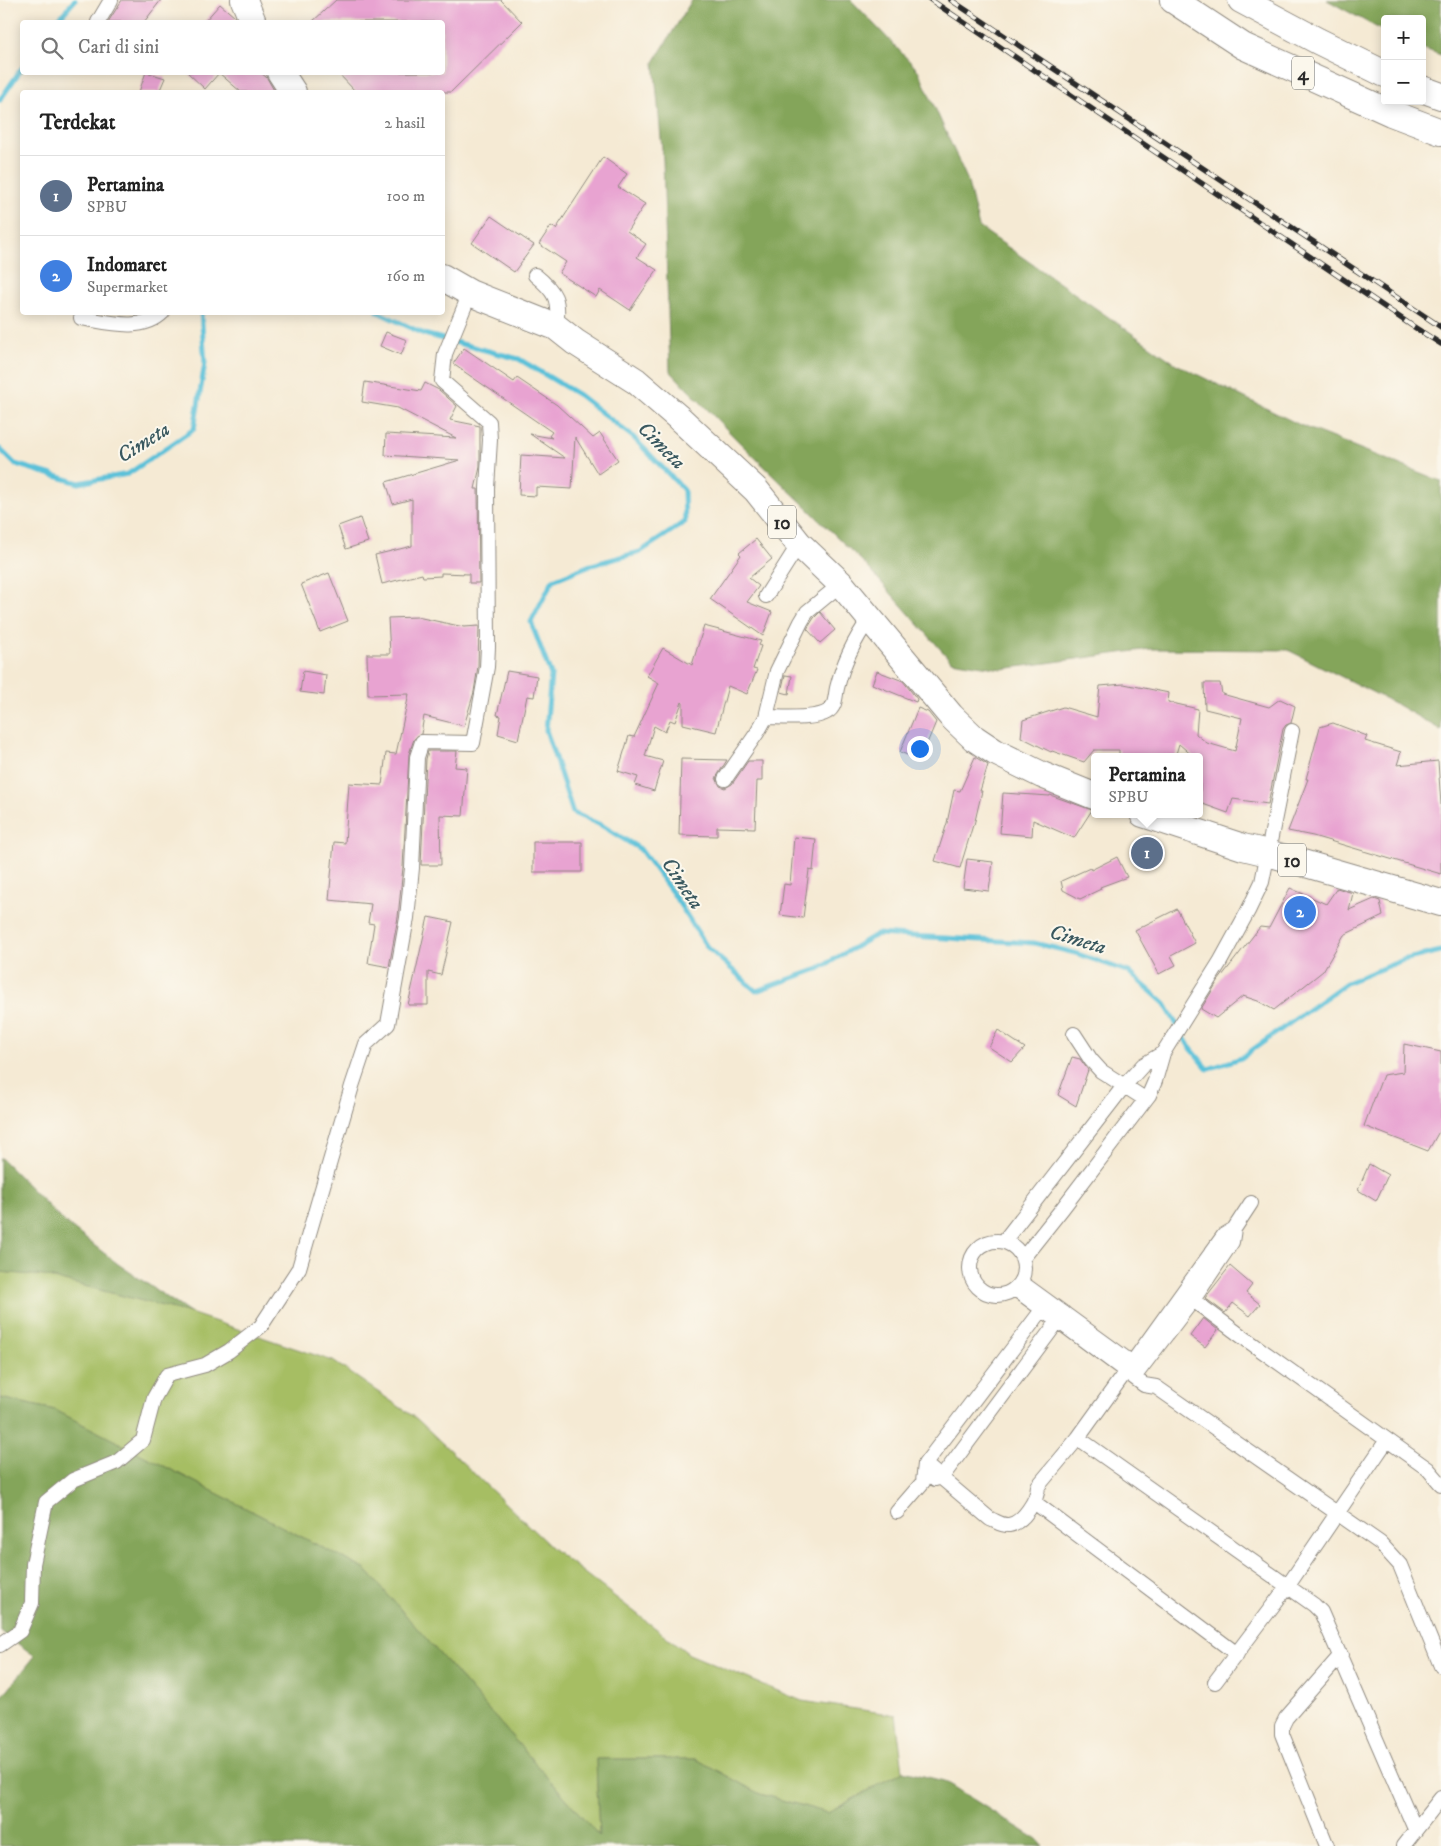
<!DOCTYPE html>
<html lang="id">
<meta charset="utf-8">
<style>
:root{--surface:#fff;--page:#f6f6f6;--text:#222;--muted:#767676;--line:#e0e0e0;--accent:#1f6fb2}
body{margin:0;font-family:"IM FELL DW Pica",serif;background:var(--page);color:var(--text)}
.controls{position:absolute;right:15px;top:15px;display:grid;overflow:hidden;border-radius:5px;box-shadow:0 2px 12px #0003}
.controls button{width:45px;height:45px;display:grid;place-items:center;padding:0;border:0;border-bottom:1px solid var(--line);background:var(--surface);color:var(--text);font:25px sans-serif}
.you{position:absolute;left:919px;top:748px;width:18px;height:18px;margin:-12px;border:4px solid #fff;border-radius:50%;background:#1a73e8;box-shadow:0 0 0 8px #1a73e833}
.badge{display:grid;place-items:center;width:32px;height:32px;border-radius:50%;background:var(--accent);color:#fff;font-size:16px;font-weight:700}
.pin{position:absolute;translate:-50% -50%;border:2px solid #fff;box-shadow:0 1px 5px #0006}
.popup{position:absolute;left:1091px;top:753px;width:112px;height:65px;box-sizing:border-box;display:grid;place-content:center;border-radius:5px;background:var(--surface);filter:drop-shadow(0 1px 4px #0005);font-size:16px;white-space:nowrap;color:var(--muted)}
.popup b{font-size:19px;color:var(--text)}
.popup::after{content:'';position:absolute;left:50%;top:100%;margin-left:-10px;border:10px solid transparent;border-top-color:var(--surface)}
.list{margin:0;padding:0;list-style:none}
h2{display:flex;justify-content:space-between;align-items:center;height:65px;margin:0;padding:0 20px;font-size:21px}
h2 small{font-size:16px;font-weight:400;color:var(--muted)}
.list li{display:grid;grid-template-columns:32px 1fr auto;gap:15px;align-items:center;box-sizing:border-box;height:80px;padding:0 20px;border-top:1px solid var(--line)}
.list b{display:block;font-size:19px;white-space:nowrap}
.list p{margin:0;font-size:16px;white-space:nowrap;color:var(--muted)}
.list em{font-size:16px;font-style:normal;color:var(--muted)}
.icon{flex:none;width:28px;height:28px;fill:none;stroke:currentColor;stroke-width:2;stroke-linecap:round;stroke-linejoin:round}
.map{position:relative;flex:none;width:1441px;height:1846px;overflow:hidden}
.search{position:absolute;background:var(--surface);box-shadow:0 2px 12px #0003;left:20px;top:20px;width:425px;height:55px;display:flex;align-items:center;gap:12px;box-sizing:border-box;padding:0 18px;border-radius:5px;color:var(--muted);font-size:19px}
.panel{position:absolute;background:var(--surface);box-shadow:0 2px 12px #0003;left:20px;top:90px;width:425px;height:225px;border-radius:5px}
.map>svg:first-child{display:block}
.green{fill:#a6be64;stroke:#687448}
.forest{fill:#84a55a;stroke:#586842}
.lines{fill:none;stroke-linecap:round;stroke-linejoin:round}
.stream{stroke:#5bc1d9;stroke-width:5}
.building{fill:#e8a3d1}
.street-casing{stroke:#908a80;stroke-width:16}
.highway-casing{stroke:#908a80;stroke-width:28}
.street{stroke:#fff;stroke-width:14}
.highway{stroke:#fff;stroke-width:26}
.rail-casing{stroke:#2b2b2b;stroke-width:5.5}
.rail{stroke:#fbf7ec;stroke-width:4;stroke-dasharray:11;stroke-linecap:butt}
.labels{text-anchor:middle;stroke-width:4;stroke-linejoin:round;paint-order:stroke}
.shield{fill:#fbf7ec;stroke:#696865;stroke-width:1}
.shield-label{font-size:19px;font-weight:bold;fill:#2b2b2b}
.water-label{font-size:21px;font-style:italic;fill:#39585f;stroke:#fbf7ec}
</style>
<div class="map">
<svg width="1441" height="1846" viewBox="0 0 1441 1846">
<rect width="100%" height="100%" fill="#fbf7ec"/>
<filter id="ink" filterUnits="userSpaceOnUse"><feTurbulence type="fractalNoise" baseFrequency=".02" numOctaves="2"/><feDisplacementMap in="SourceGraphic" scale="10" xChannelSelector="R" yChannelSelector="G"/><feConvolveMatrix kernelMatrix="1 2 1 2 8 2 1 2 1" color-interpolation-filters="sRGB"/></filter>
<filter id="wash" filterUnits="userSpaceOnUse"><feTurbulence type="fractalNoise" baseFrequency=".0096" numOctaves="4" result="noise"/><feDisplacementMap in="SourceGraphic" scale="20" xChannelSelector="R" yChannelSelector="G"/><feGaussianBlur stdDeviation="1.12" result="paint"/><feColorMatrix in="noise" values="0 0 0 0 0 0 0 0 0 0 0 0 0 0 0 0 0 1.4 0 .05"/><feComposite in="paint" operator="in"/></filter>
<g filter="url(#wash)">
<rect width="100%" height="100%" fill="#f5ead4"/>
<path class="green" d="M0,1272L45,1276L190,1313L333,1361L417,1419L553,1549L689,1654L802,1701L896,1715L903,1771L828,1813L760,1794L696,1759H596L599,1836L366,1570L55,1410L0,1398Z"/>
<path class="forest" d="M692,0H851L918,70L967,179L979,227L1176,364L1300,425L1441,481V730L1394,703L1288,650L1150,649L1002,669L951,661L864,563L739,442L670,371L663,160L654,62Z
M1327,0H1441V55L1422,48V19H1385V32Z
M0,1157L63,1221L118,1264L190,1313L45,1276L0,1272Z
M0,1398L55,1410L366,1570L599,1836L596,1759H696L760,1794L828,1813L903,1771L944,1781L1038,1840L1043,1846H0V1699L35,1656L0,1631Z"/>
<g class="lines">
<path class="stream" d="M56,22L75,0
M0,100L22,68
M378,312L424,334L519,359L579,395L633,437L684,490L685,522L640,552L588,566L553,580L531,622L551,675L546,730L573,813L601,825L640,849L672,892L707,947L756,991L818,969L877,934L1034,943L1075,953L1129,972L1165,1004L1189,1046L1208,1069L1241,1058L1346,983L1403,960L1441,951
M0,449L15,464L79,483L128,474L194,429L205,363L201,312"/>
</g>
<g id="blocks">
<path class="building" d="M122,0H161L144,22H108Z
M336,0H501L522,22L451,92H356L337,72H442V22H312Z
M220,4L235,17L237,22H204Z
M146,72L165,78L159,92H139Z
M187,72H260L267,78L275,92H241L219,73L205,89Z
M603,157L627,174L618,187L645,204L627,231L646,244L637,257L657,270L630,310L600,290L596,297L559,273L566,262L539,244L551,226L556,229Z
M491,216L534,245L514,272L472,243Z
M386,332L407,340L401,355L380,346Z
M464,348L514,382L517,378L557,405L593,438L600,433L618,460L598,474L575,437L572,489L536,487V496L519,495L521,455L565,458L530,434L552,438L549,436L552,432L453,364Z
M365,382L421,391L425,383L439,390L457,406L450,420L480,426V467L475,489H478L479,583H469V574L441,573V576L423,577L422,574L382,584L375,555L412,546V499L393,504L386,482L460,460L385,455L386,434L456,438L398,408L362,402Z
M360,518L368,542L346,549L338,526Z
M756,539L772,559L749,578L759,586L747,602L772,612L763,636L710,599L741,555L739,553Z
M329,573L348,621L320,632L301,584Z
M820,612L835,630L820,643L807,629L814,618Z
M417,617L464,627L479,626L478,666L474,692L464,726L424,716L421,734L414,739L409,754L403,867L398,917L389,967L368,963L374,924L368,923L371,904L329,900L334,842L345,843L349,783L382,785L386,753L396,754L409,694L368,695L367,654H390L388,618Z
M704,626L761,641L759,645L761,646L753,669L757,670L747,694L728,686L716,732L683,724V703L682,702L675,722L670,720L665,732L654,726L645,756L663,761L654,791L635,785L638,777L618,771L629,736L634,737L659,683L647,676L663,648L692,665Z
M303,671L326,675L324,695L300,692Z
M507,671L537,676L534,697L527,696L518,740L498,734L501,716L497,715Z
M877,671L903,681L917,699L916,702L872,684Z
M785,675L792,676L789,694L781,692Z
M1204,683H1220L1222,694L1269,707L1280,699L1295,706L1291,723L1286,725L1283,729L1268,804L1233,799L1228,813L1200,803V757H1194L1179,744L1175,757H1119V750H1094L1084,762L1052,751L1051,752L1021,737L1023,720L1063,707L1097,717L1100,686L1124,684L1169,693L1168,702L1198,709L1196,734L1207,743L1235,751L1242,718L1205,709Z
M918,708L928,712L936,722L920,760L900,752Z
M1333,723L1367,736L1365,741L1401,752L1397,765L1438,761L1441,805V874L1313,836L1288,831L1308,779H1306L1320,727Z
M428,751H457L455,767L467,768L463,816L440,815L441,865H421L426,759Z
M975,757L988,765L980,791H982L974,825H973L960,868L935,861L947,823L954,790L960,791Z
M681,759L727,760L716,778L720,786L725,788L732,784L748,761H762V781H757L755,828L717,827V836L679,835Z
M1003,793L1050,796V795L1092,810L1074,838L1033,820L1032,836L1000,833Z
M794,837L816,839L813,871L809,870L803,918L780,915L784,884L790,885Z
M533,842H582V872H533Z
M1117,857L1127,877L1100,887L1101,889L1080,899L1063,890L1061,881L1090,868L1091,870Z
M967,859L993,862L989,891L963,888Z
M1290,888L1326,904L1337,888L1353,893L1349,910L1374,899L1380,901L1383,916L1344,935L1323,971L1274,1010L1258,1001L1243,996L1216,1018L1201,1009L1218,981L1260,927L1269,928Z
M1177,909L1195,943L1171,956L1176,965L1159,974L1135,930Z
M428,917L453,922L441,975L428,972V1005H408Z
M998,1030L1025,1048L1012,1062L989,1047Z
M1404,1044L1441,1052V1128L1428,1151L1364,1126L1383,1075L1403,1072Z
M1072,1057L1080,1059L1088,1070L1076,1106L1058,1095Z
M1369,1164L1388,1175L1376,1201L1358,1190Z
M1230,1266L1252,1285L1246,1293L1260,1304L1250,1316L1233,1303L1225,1313L1205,1298Z
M1203,1318L1218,1330L1205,1347L1190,1336Z"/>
</g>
</g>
<g filter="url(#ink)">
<use href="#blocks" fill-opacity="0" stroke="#908a80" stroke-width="1"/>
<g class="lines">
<g class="street-casing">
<path id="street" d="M98,22L111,0
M535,275C556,292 560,300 556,327
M81,318C107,322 142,333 163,312
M766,596L799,544
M766,717C781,717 814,720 827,712C836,707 835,697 837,688C843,663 855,639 870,618
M725,779L757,733L766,717L777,671L801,622L807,612L841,584
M1074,1034L1091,1060L1101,1071L1145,1099
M970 1268a27 27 0 1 1 54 0a27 27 0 1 1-54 0Z
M1004,1241L1124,1086L1143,1065L1163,1053
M1023,1258L1062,1209L1149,1095L1155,1081L1163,1053L1220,962L1248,911L1262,882L1292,731
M1025,1285L1139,1368
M1015,1289L1144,1385L1156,1387L1380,1543L1400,1565L1441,1666
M1185,1294L1240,1335L1428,1469L1441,1484
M1135,1376L1193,1300L1232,1242L1234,1229
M1078,1438L1314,1605L1321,1612L1415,1829
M925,1464L990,1519C996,1521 1002,1526 1009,1525C1023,1523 1038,1499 1038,1486L1078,1438L1224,1235L1234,1229L1251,1203
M935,1479L942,1477L1064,1313
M1034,1502L1237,1654
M897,1512L923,1482L925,1464L1042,1310
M0,1645L20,1631L32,1603L33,1564L46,1502L73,1480L117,1462L143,1440L154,1398L167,1375L205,1365L229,1351L261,1326L299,1268L352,1086L366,1044L388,1024L407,918L412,868L417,757L422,742L473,743L487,667L488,647L487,488L490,440L489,422L442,381L445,354L470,293
M1215,1682L1287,1587L1387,1440
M1327,1846L1282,1734V1726L1286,1718L1341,1655
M1403,1846L1441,1798"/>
</g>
<g class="highway-casing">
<path id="highway" d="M244,0L253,22
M1173,0L1243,46L1391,113L1441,132
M1241,0L1318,41L1385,74
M280,72L293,92
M1422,89L1441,96
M442,277L470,293L556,327L575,342L636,381L679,418L756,490L799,544L841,584L951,716L974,738L995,752L1042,775L1094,796
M1143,814L1243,847L1268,853L1441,903"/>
</g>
<use href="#street" class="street"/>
<use href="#highway" class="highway"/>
<g class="rail-casing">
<path id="rail" d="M931,0L1411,325L1441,344
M951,0L1441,327"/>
</g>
<use href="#rail" class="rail"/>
</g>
</g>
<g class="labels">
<g class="shield">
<rect x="1292" y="56.5" width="22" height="33" rx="4"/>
<rect x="768" y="505.5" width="28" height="33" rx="4"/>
<rect x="1278" y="843.5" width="28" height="33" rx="4"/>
</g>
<g class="shield-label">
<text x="1303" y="80">4</text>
<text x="782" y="529">10</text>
<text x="1292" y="867">10</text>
</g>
<g class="water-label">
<text transform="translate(143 442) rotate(-32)" y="7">Cimeta</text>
<text transform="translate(662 445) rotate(45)" y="7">Cimeta</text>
<text transform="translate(683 883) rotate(56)" y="7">Cimeta</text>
<text transform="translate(1078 939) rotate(17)" y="7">Cimeta</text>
</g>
</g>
</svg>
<div class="controls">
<button>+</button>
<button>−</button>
</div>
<div class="you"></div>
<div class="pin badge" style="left:1147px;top:853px;background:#5c6f8a">1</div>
<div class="popup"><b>Pertamina</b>SPBU</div>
<div class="pin badge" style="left:1300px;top:912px;background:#3f7fe0">2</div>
<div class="search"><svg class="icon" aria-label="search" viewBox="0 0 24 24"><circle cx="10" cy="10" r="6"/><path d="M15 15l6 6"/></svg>Cari di sini</div>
<section class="panel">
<h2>Terdekat<small>2 hasil</small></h2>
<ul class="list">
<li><span class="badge" style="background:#5c6f8a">1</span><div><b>Pertamina</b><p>SPBU</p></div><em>100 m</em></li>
<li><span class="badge" style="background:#3f7fe0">2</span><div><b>Indomaret</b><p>Supermarket</p></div><em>160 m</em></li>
</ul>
</section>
</div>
